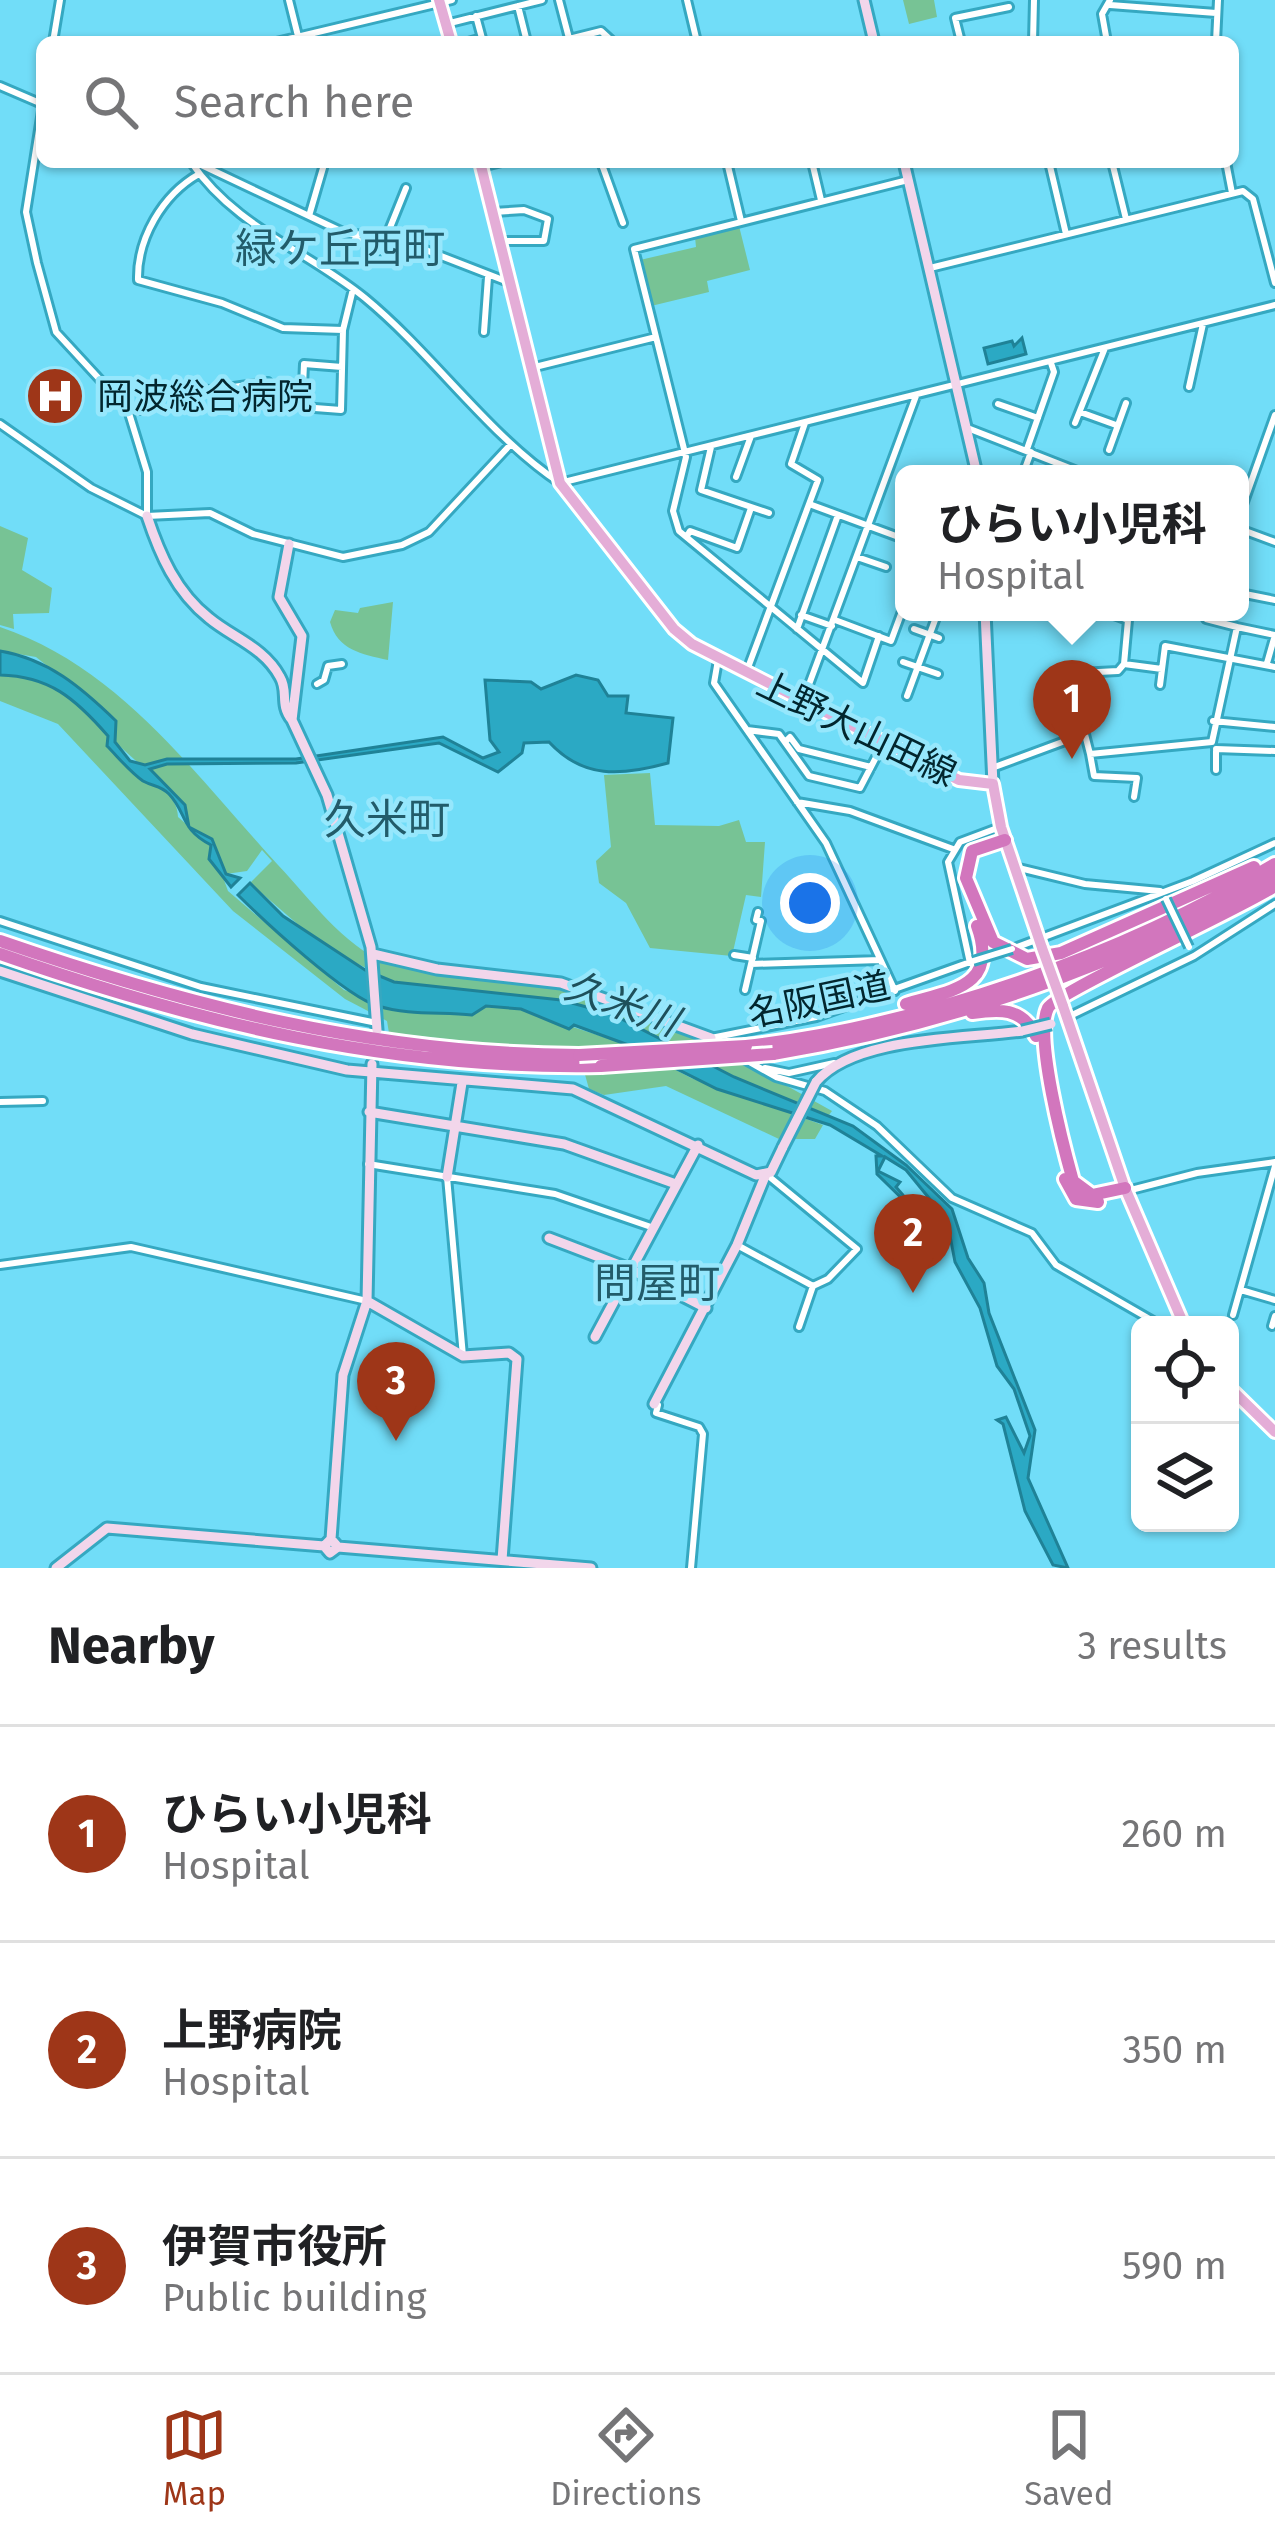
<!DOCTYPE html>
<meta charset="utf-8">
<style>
:root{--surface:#fff;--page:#f6f6f6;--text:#202124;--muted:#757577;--line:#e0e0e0;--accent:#9e3618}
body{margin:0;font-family:"Fira Sans","Noto Sans JP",sans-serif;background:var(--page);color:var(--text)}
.controls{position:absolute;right:36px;bottom:36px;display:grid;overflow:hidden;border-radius:18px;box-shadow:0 3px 9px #0004}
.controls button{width:108px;height:108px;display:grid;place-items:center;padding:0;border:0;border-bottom:3px solid var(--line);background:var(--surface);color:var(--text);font:60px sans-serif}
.you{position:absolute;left:810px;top:903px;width:42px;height:42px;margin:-30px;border:9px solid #fff;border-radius:50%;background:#1a73e8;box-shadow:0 0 0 18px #1a73e833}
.badge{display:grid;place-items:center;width:78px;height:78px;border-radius:50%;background:var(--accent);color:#fff;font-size:39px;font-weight:700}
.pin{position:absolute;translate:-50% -99px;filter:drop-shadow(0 3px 6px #0008)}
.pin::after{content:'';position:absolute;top:63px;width:42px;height:36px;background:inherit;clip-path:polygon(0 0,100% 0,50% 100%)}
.popup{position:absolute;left:895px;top:465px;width:354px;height:156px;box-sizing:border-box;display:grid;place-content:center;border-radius:18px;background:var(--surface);filter:drop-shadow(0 3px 9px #0005);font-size:39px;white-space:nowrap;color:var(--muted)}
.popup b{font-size:45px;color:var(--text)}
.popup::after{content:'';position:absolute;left:50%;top:100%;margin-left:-24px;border:24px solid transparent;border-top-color:var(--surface)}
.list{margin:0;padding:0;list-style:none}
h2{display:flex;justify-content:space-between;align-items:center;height:156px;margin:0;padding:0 48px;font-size:51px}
h2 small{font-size:39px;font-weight:400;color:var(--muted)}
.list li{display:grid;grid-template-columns:78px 1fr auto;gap:36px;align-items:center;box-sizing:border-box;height:216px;padding:0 48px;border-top:3px solid var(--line)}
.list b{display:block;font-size:45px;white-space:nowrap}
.list p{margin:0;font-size:39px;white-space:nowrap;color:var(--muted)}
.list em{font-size:39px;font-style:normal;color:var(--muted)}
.icon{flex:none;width:66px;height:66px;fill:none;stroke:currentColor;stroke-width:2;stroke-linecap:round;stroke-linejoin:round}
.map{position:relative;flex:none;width:1275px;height:1568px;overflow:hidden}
.search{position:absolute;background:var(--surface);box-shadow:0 3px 9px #0004;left:36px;right:36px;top:36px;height:132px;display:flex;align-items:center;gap:30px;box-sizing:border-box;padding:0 42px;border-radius:18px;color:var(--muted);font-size:45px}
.sheet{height:804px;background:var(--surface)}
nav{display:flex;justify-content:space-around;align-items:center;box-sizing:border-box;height:168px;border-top:3px solid var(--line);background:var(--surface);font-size:33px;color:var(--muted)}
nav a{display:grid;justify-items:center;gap:6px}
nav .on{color:var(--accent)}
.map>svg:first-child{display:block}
.green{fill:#77c395}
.water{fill:#2ba9c4;stroke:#1f8297;stroke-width:3}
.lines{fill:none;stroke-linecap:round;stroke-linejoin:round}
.street-casing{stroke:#35a8c1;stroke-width:12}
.secondary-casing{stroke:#35a8c1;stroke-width:15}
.primary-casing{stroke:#fff;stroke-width:16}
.highway-casing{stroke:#fff;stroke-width:18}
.street{stroke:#fff;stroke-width:6}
.secondary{stroke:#f2d6eb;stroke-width:9}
.primary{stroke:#e4add7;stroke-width:10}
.highway{stroke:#d276bd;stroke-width:12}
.street-bridge-casing{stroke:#35a8c1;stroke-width:12;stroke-linecap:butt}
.secondary-bridge-casing{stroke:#35a8c1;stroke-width:15;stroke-linecap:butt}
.primary-bridge-casing{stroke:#fff;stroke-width:16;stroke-linecap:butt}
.highway-bridge-casing{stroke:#fff;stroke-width:18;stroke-linecap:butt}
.street-bridge{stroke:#fff;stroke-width:6}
.secondary-bridge{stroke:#f2d6eb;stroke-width:9}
.primary-bridge{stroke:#e4add7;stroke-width:10}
.highway-bridge{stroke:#d276bd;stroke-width:12}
.labels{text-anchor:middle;stroke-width:9;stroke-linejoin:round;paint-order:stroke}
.poi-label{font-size:36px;fill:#02262e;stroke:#96e7fc;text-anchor:start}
.street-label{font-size:36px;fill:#02262e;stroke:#96e7fc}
.water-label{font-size:39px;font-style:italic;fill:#1e505b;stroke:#96e7fc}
.quarter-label{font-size:42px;fill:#225c6a;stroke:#96e7fc}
</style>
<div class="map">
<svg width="1275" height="1568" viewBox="0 0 1275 1568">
<rect width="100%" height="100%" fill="#71ddf8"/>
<path class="green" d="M903,0H934L937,17L909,24Z
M739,226L750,270L707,281L709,292L651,306L640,260L696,247L695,237Z
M0,526L28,538L22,570L52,588L49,613L13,614L14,629L0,625Z
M393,602L388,660C361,654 338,650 330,622L335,610L358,613L360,608Z
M0,627C121,668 195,775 278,865C312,901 341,943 387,964L562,987L706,1041L832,1111L829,1115L734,1077L612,1014L561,1000L394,982L324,947L250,883L272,861L262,850L247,871L226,874L212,839L189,827L185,805L115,742L116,721L36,657L0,651Z
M0,675C50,676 75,698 109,736L107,746C129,763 178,787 178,817L211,845L228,891L344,990L408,1009L471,1015L485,1006L521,1010L631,1046L691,1078L823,1125L815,1139H779L666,1086L604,1095L589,1089L579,1053L389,1033L387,1021L345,999L233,911L58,724L0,701Z
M650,773L655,825L719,826L739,820L746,842H765L761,897L746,895L732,956L650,948L626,903L599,883L596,861L611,847L604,775Z"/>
<path class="water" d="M1022,338L1026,354L988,364L984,348L1012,341L1014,346Z
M0,651C48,659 81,687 116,721L115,742L130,761L145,765L167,759H296L443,737L483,758L499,752L490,740L485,680L531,682L541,689L576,675L598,680L608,696H628L626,713L673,718L668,763C621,776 583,779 549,742L524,743L522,753L498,772L439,743L296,763L167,764L150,769L185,805L189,827L212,839L226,874L240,878L231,887L209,859L211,845C180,829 187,813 169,794C160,785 154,787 143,781C130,772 118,757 107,746L108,736C75,698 49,676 0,675Z
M250,883L283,916L365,970L394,982L561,1000L612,1014L734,1077L853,1126L906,1165L952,1209L968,1258L984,1283L989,1313L1035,1430L1028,1478L1068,1568L1053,1565L1025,1511L1003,1424L997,1420L1006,1417L1024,1453L1030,1436L1014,1389L997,1366L980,1308L955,1262L947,1220L906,1170L885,1157L878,1171L900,1182L896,1187L927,1223L877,1174L876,1156H882L830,1125L717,1089L631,1046L574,1025L569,1029L521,1009L486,1006L472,1015C440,1012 407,1015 378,1006C346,997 264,921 238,895Z"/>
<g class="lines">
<g class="street-casing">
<path id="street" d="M289,0L298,36
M559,0L570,42
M687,0L697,42
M1110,5L1216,13
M518,6L527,42
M476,16L483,42
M446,24L542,0
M569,39L601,31L613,42
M53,42L60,0
M276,42L452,0
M468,42L482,38
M961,42L955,18L1009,7
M1033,42L1034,0
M1107,42L1102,14L1110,0
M1216,42L1218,0
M0,86L42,104
M42,111L26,212L37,263L56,332L128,410L147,472V516
M191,162C235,227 306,250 365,298C433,354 488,435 560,483L1275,305
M195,162L347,234L387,235L508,282
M601,162L623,223
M727,162L741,221
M812,162L821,200
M1049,162L1066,234
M1112,162L1126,219
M1226,162L1232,193
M481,167L502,162
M199,174C162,195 137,239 138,280L222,303L283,328L343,330
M493,212L524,210L548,219L544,241H500
M309,216L323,168
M387,235L406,188
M355,239L381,251
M930,268L1243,191L1253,199L1275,283
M484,332L488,277
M342,367L304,364L302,407L341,410L343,330L353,289
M531,368L656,337
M1189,387L1203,324
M998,404L1038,418
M128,410H144L152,388L212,390L268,382
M1080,412L1116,425
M1075,423L1105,348
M0,424L91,488L147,516L210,513L253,534L343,557L402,545L429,532L511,444
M970,429L1085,474
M711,447L701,490L769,513
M1027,449L1054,372L1051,363
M1109,450L1126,403
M1023,474L1031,452
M736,477L751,436
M812,505L904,539
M1240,513L1275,415
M1240,529L1275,542
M687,536L690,531L737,548L751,508
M857,557L886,567
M1240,593L1275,600
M1106,612L1128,620L1124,664L1162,669
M801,615L832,626
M835,620L891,641L904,606
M1237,627L1275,635
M797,629L838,515
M914,629L939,638
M879,636L863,683L679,531L673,511L686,457L634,249L908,180
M718,660L714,683L826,843L895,991
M903,662L938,674
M1267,663L1275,635
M1124,664L1118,671L1079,673L1076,699L1090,754L1212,742L1237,627L1206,619L1208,612
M746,673L818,480L791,464L805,423
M317,684L324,680L328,666L342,664
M1160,685L1165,646L1275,667
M907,696L938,612
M804,698L916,396
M1213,721L1275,727
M747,730L779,734L809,776L860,788L884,742
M785,742L790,737L799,749L871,767
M1216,749L1275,751
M1090,754L1094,776L1137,778L1134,797
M992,768L1084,734
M1216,770V751
M797,802L850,811L953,849
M1015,867L1085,884L1160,891
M0,921L201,987L377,1023
M1012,949L1193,881L1275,843
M734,955L753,958
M970,963L948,862L960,842L1000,827
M751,964L880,960
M745,990L761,921L756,920L758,912
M1068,1017L1194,956L1275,904
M711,1038L816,1017L973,961
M744,1059L776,1077L825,1091L877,1126L952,1198L1032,1233L1056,1265L1160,1325
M765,1068L789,1073L834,1063
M0,1102L43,1101
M368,1164L555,1194L651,1227
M766,1174L857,1249L828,1279L813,1286L799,1327
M447,1177L463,1356
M1127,1191L1197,1173L1275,1162
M737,1245L813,1286
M0,1265L131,1247L367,1301
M1241,1290L1275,1300
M1233,1315L1275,1166
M1272,1326L1275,1316
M658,1405L656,1413L699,1427L703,1434L691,1568"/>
</g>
<g class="secondary-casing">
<path id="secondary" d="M864,0L874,42
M904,162L977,474
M147,516C160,555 176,592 209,618C233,638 264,647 280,677C289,692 279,704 292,720
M289,544L279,597L302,636L292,720L327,795L371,947L377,1030
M985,612L993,784
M373,954L437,969L561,983L711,1038
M0,971L192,1034L347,1070L573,1089L756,1175L771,1172L783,1147
M816,1082C854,1036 966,1039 1022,1031
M369,1112L564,1144L673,1183
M447,1177L462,1083
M549,1238L630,1269L706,1308
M367,1301L463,1356L509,1353L517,1359L502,1560
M595,1337L698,1145
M654,1404L737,1245L766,1174
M331,1539L343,1375L367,1301L372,1064
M338,1547L591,1568
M56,1568L107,1528L324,1546L331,1539L338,1547L330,1553L324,1546"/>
</g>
<g class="primary-casing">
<path id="primary" d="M439,0L451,42
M480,162L560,483L674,629L692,644L959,780L993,784L1001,827L1042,948
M1063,1006L1125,1188L1184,1325
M1230,1388L1275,1432"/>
</g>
<g class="highway-casing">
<path id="highway" d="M1005,840L972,851L966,878L993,942L1027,959L1061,953L1254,867
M0,941C191,1007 376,1054 579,1055
M0,954C197,1023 391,1070 601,1066
M906,1004C952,990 999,987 977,926
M972,1013C999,1009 1022,1007 1036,1036
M746,1046C922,1026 1123,955 1275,864
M773,1054C948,1025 1122,966 1275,876
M1065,1179L1076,1199L1098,1202
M1125,1188L1092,1195L1073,1181C1064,1149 1034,1036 1048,1008C1056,992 1239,910 1275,886"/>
</g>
<use href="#street" class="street"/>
<use href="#secondary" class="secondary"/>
<use href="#primary" class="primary"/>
<use href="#highway" class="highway"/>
<g class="street-bridge-casing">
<path id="street-bridge" d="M1166,899L1189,947
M973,961L1012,949"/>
</g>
<g class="secondary-bridge-casing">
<path id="secondary-bridge" d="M1022,1031L1051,1024
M783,1147L816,1082"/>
</g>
<g class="primary-bridge-casing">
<path id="primary-bridge" d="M1042,948L1063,1006"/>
</g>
<g class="highway-bridge-casing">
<path id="highway-bridge" d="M579,1055L746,1046
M601,1066L773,1054"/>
</g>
<use href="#street-bridge" class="street-bridge"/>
<use href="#secondary-bridge" class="secondary-bridge"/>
<use href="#primary-bridge" class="primary-bridge"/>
<use href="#highway-bridge" class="highway-bridge"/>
</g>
<defs>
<g id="hospital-disc" transform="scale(3)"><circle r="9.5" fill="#9e3618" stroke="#96e7fc"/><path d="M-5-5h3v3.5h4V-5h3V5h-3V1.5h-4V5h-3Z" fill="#fff"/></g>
</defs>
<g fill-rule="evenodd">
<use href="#hospital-disc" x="55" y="396"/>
</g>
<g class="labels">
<g class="poi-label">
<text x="97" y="409">岡波総合病院</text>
</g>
<g class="street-label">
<text transform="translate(857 728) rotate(26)" y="13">上野大山田線</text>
<text transform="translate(819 999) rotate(-12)" y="13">名阪国道</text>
</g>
<g class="water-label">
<text transform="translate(622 1003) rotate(20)" y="14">久米川</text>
</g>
<g class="quarter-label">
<text x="340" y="263">緑ケ丘西町</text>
<text x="387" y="834">久米町</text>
<text x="657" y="1298">問屋町</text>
</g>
</g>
</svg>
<div class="controls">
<button><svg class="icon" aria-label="locate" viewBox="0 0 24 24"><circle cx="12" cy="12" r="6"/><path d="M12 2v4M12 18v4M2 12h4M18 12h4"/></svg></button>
<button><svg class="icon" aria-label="layers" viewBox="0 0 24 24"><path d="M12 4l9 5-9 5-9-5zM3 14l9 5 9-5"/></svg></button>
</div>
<div class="you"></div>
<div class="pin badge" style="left:1072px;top:759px">1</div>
<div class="popup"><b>ひらい小児科</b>Hospital</div>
<div class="pin badge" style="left:913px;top:1293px">2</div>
<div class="pin badge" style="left:396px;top:1441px">3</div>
<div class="search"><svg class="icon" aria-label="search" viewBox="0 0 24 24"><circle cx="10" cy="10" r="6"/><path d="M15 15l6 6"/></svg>Search here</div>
</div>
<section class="sheet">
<h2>Nearby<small>3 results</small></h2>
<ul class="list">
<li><span class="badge">1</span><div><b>ひらい小児科</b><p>Hospital</p></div><em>260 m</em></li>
<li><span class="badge">2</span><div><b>上野病院</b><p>Hospital</p></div><em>350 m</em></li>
<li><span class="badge">3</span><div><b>伊賀市役所</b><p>Public building</p></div><em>590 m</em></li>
</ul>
</section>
<nav>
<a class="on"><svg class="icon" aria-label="map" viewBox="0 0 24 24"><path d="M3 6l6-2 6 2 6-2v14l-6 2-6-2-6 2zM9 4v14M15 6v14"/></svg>Map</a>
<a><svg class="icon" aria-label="directions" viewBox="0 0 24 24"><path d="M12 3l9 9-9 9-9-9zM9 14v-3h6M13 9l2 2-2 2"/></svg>Directions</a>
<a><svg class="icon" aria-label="saved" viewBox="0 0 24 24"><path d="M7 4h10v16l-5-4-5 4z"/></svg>Saved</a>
</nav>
